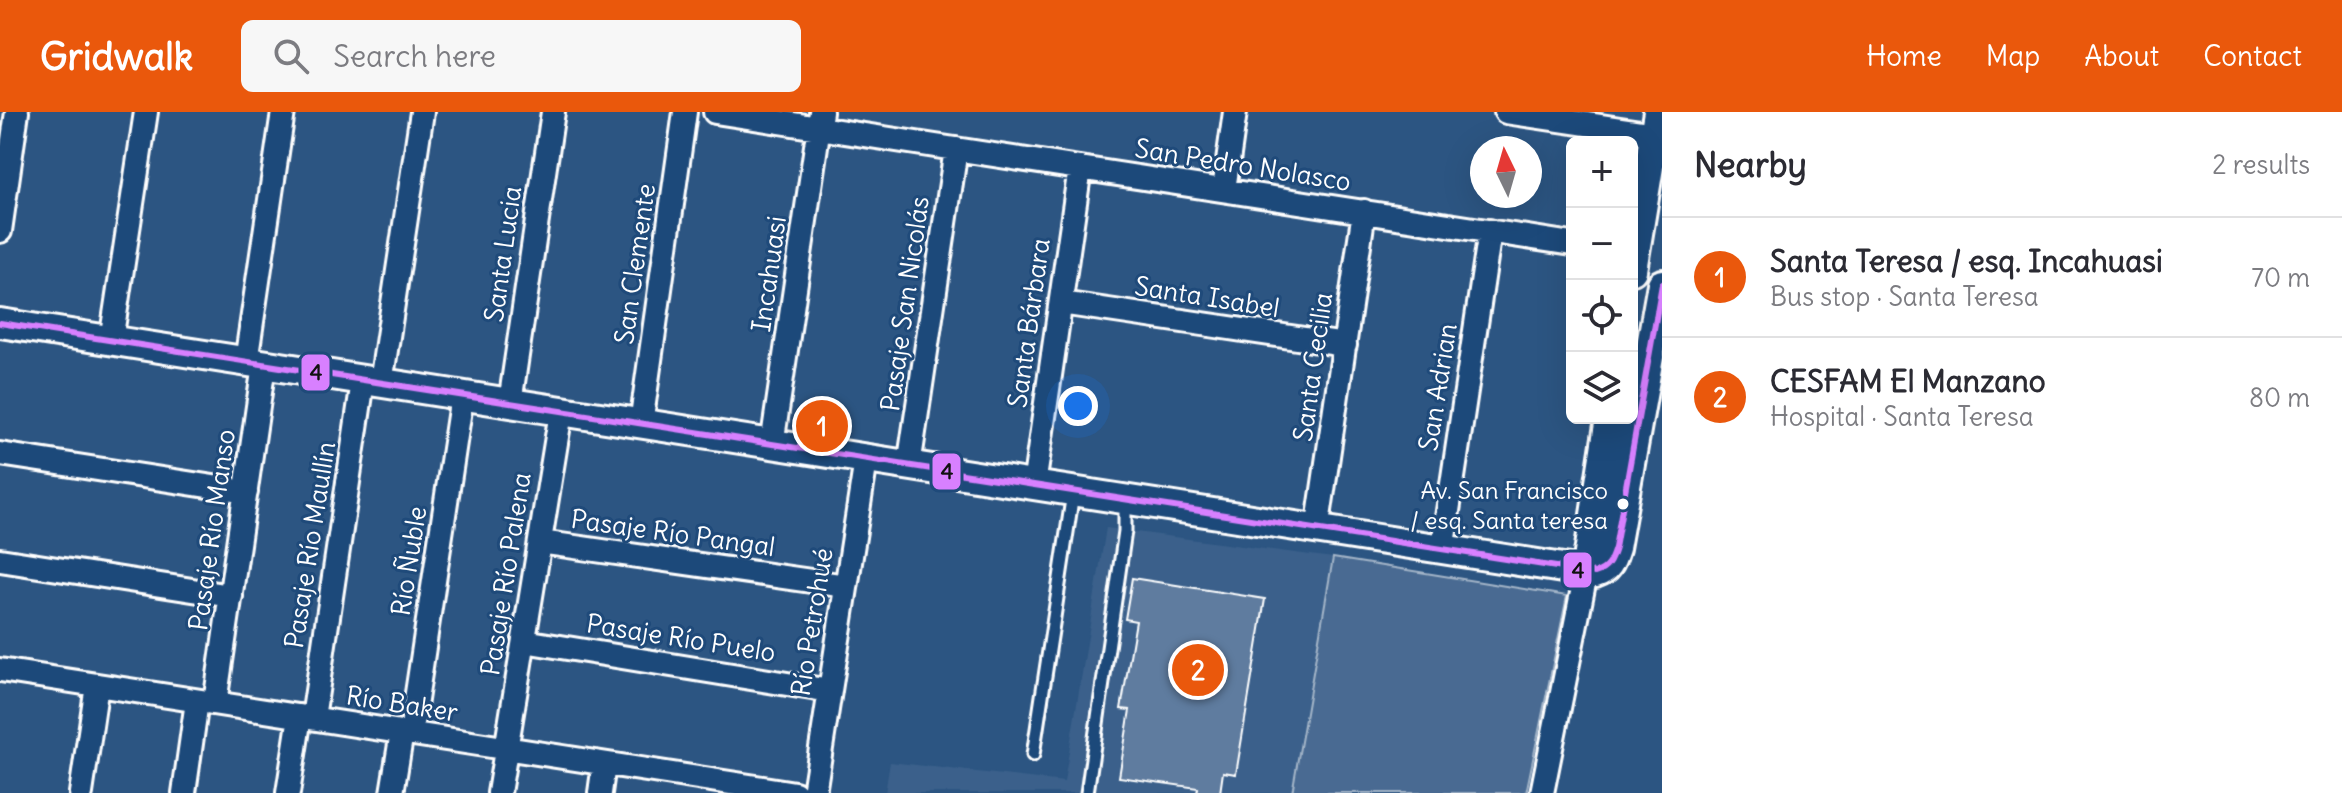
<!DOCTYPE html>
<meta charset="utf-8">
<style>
:root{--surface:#fff;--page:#f7f7f7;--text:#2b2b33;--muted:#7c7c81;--line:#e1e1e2;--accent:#ea580c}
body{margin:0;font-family:Delius,sans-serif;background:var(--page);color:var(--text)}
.controls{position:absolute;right:24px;top:24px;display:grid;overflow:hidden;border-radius:12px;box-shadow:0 8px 32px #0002}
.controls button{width:72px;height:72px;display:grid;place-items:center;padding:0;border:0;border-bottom:2px solid var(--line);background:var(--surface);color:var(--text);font:40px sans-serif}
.compass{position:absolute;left:1470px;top:24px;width:72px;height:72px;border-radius:50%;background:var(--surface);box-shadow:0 8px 32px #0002;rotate:355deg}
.you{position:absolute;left:1078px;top:294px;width:28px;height:28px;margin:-20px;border:6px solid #fff;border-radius:50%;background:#1a73e8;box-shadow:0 0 0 12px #1a73e833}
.badge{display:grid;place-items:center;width:52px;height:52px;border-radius:50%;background:var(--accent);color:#fff;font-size:26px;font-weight:700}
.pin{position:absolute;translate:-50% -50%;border:4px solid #fff;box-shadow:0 2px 8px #0006}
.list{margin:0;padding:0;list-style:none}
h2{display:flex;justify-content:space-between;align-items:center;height:104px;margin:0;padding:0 32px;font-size:34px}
h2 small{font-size:26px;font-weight:400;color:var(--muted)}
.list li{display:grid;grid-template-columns:52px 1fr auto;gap:24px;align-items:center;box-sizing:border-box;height:120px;padding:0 32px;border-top:2px solid var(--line)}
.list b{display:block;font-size:30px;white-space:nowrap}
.list p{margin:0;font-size:26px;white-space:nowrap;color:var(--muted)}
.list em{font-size:26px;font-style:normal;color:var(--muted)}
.icon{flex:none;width:44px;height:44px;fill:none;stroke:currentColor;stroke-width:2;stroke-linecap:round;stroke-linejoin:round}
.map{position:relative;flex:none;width:1662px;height:681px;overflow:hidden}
header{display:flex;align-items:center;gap:48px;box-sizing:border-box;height:112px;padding:0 40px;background:var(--accent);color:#fff}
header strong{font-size:38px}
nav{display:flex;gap:44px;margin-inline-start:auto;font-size:28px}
.search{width:560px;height:72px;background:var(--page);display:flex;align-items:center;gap:20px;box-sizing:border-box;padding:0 28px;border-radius:12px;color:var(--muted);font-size:30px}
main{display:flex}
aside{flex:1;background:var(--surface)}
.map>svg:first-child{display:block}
.built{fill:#3b618b}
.green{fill:#486b92;stroke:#a4b5c8;stroke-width:2}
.building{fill:#5e7c9f;stroke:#fff;stroke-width:2}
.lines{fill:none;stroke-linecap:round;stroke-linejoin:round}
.service-casing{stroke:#fff;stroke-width:17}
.minor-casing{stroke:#fff;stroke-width:28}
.tertiary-casing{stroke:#fff;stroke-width:34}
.service{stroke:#1f4a7a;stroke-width:11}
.minor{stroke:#1f4a7a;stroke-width:22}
.tertiary{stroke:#1f4a7a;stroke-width:28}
.bus-1-casing{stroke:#1f4a7a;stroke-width:12}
.bus-1{stroke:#d880ff;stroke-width:6}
.bus-dot{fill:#fff;stroke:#1f4a7a;stroke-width:3}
.labels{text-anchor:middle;stroke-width:6;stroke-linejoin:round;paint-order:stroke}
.bus-label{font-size:24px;fill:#fff;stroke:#1f4a7a;text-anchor:end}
.street-label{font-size:26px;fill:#fff;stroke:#1f4a7a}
.line-badge{stroke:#1f4a7a;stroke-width:3}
.pale-badge-label{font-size:22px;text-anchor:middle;font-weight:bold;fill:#111}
</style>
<header>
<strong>Gridwalk</strong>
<div class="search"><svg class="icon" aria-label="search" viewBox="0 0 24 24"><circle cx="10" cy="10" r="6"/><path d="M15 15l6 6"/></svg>Search here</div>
<nav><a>Home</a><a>Map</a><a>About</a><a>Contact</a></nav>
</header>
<main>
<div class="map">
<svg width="1662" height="681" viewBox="0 0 1662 681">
<rect width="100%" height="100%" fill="#2c5582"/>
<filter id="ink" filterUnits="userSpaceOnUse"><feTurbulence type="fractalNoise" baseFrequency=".0125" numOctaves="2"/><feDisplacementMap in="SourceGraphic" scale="16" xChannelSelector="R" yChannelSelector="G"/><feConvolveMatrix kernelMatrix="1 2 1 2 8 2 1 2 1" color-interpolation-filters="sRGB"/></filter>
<g filter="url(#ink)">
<path class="built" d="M1106,416L1333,446L1292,681H885L890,650L1064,670Z"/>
<path class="green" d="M1333,446L1567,484L1526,681H1292Z"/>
<path class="building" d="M1132,466L1265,487L1236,662L1223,660L1220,681H1197L1198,676L1119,665L1130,598L1121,597L1136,509L1125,507Z"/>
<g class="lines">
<g class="service-casing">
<path id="service" d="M1033,643L1073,381
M1087,681L1125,419V389"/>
</g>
<g class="minor-casing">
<path id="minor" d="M715,0L1572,132
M1506,0L1654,22
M1224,78L1235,0
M0,119L17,0
M1061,191L1345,233
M111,229L146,0
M246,250L283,0
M381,271L422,0
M510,291L553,0
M641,312L685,0
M772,333L821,0
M0,342L246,380
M909,354L956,37
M1034,374L1080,56
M1317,419L1364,99
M540,430L846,474
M1442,439L1490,119
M0,448L231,484
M524,529L830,579
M0,558L795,681
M215,591L264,253
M313,606L363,269
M411,621L462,284
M81,681L97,573
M184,681L197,589
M288,681L300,604
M392,681L402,620
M499,681L561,300
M600,681L604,652
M814,681L866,348
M1542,681L1586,461"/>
</g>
<g class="tertiary-casing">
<path id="tertiary" d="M1632,158L1658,0
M0,211L1595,461C1608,457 1611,449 1615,436L1662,172
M1586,461L1610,306"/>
</g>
<use href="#service" class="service"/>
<use href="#minor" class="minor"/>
<use href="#tertiary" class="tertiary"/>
<g class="bus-1-casing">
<path id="bus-1" d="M0,211L1595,461C1608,457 1611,449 1615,436L1662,172"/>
</g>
<use href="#bus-1" class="bus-1"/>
</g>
</g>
<circle class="bus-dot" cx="1623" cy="392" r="7"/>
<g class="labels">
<g class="bus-label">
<text x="1608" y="387">Av. San Francisco<tspan x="1608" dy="30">/ esq. Santa teresa</tspan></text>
</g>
<g class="street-label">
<text transform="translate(1243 53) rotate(9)" y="9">San Pedro Nolasco</text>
<text transform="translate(503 142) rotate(-82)" y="9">Santa Lucia</text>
<text transform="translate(635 152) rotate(-82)" y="9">San Clemente</text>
<text transform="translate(769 162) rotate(-82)" y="9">Incahuasi</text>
<text transform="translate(1207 185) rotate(9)" y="9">Santa Isabel</text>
<text transform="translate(905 192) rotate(-82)" y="9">Pasaje San Nicolás</text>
<text transform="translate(1029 211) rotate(-82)" y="9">Santa Bárbara</text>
<text transform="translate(1313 255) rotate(-82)" y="9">Santa Cecilia</text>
<text transform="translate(1438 275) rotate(-81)" y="9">San Adrian</text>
<text transform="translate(212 418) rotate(-82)" y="9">Pasaje Río Manso</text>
<text transform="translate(673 421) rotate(8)" y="9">Pasaje Río Pangal</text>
<text transform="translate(310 433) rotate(-81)" y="9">Pasaje Río Maullín</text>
<text transform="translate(409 449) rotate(-81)" y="9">Río Ñuble</text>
<text transform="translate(506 462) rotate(-81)" y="9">Pasaje Río Palena</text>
<text transform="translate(812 510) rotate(-81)" y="9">Río Petrohué</text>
<text transform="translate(681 526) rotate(9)" y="9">Pasaje Río Puelo</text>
<text transform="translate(402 592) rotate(9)" y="9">Río Baker</text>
</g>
</g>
<g class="line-badge">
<rect x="300" y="241" width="31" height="39" rx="8" fill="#d880ff"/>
<rect x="931" y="340" width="31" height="39" rx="8" fill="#d880ff"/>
<rect x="1562" y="439" width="31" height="38" rx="8" fill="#d880ff"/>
</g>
<g class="pale-badge-label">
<text x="316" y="268">4</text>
<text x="947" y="367">4</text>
<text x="1578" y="466">4</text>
</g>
</svg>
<div class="controls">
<button>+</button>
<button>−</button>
<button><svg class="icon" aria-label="locate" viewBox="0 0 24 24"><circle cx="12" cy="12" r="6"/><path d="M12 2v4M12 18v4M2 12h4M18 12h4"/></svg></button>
<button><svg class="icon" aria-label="layers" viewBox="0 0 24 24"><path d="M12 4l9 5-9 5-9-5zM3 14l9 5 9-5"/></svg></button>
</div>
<svg class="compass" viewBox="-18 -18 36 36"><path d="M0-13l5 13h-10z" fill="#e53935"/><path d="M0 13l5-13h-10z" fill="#7c7c81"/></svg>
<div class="you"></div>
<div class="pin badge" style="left:822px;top:314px">1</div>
<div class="pin badge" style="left:1198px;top:558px">2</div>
</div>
<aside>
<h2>Nearby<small>2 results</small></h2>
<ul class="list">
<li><span class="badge">1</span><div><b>Santa Teresa / esq. Incahuasi</b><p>Bus stop · Santa Teresa</p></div><em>70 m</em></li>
<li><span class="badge">2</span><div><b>CESFAM El Manzano</b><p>Hospital · Santa Teresa</p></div><em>80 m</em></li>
</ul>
</aside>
</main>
